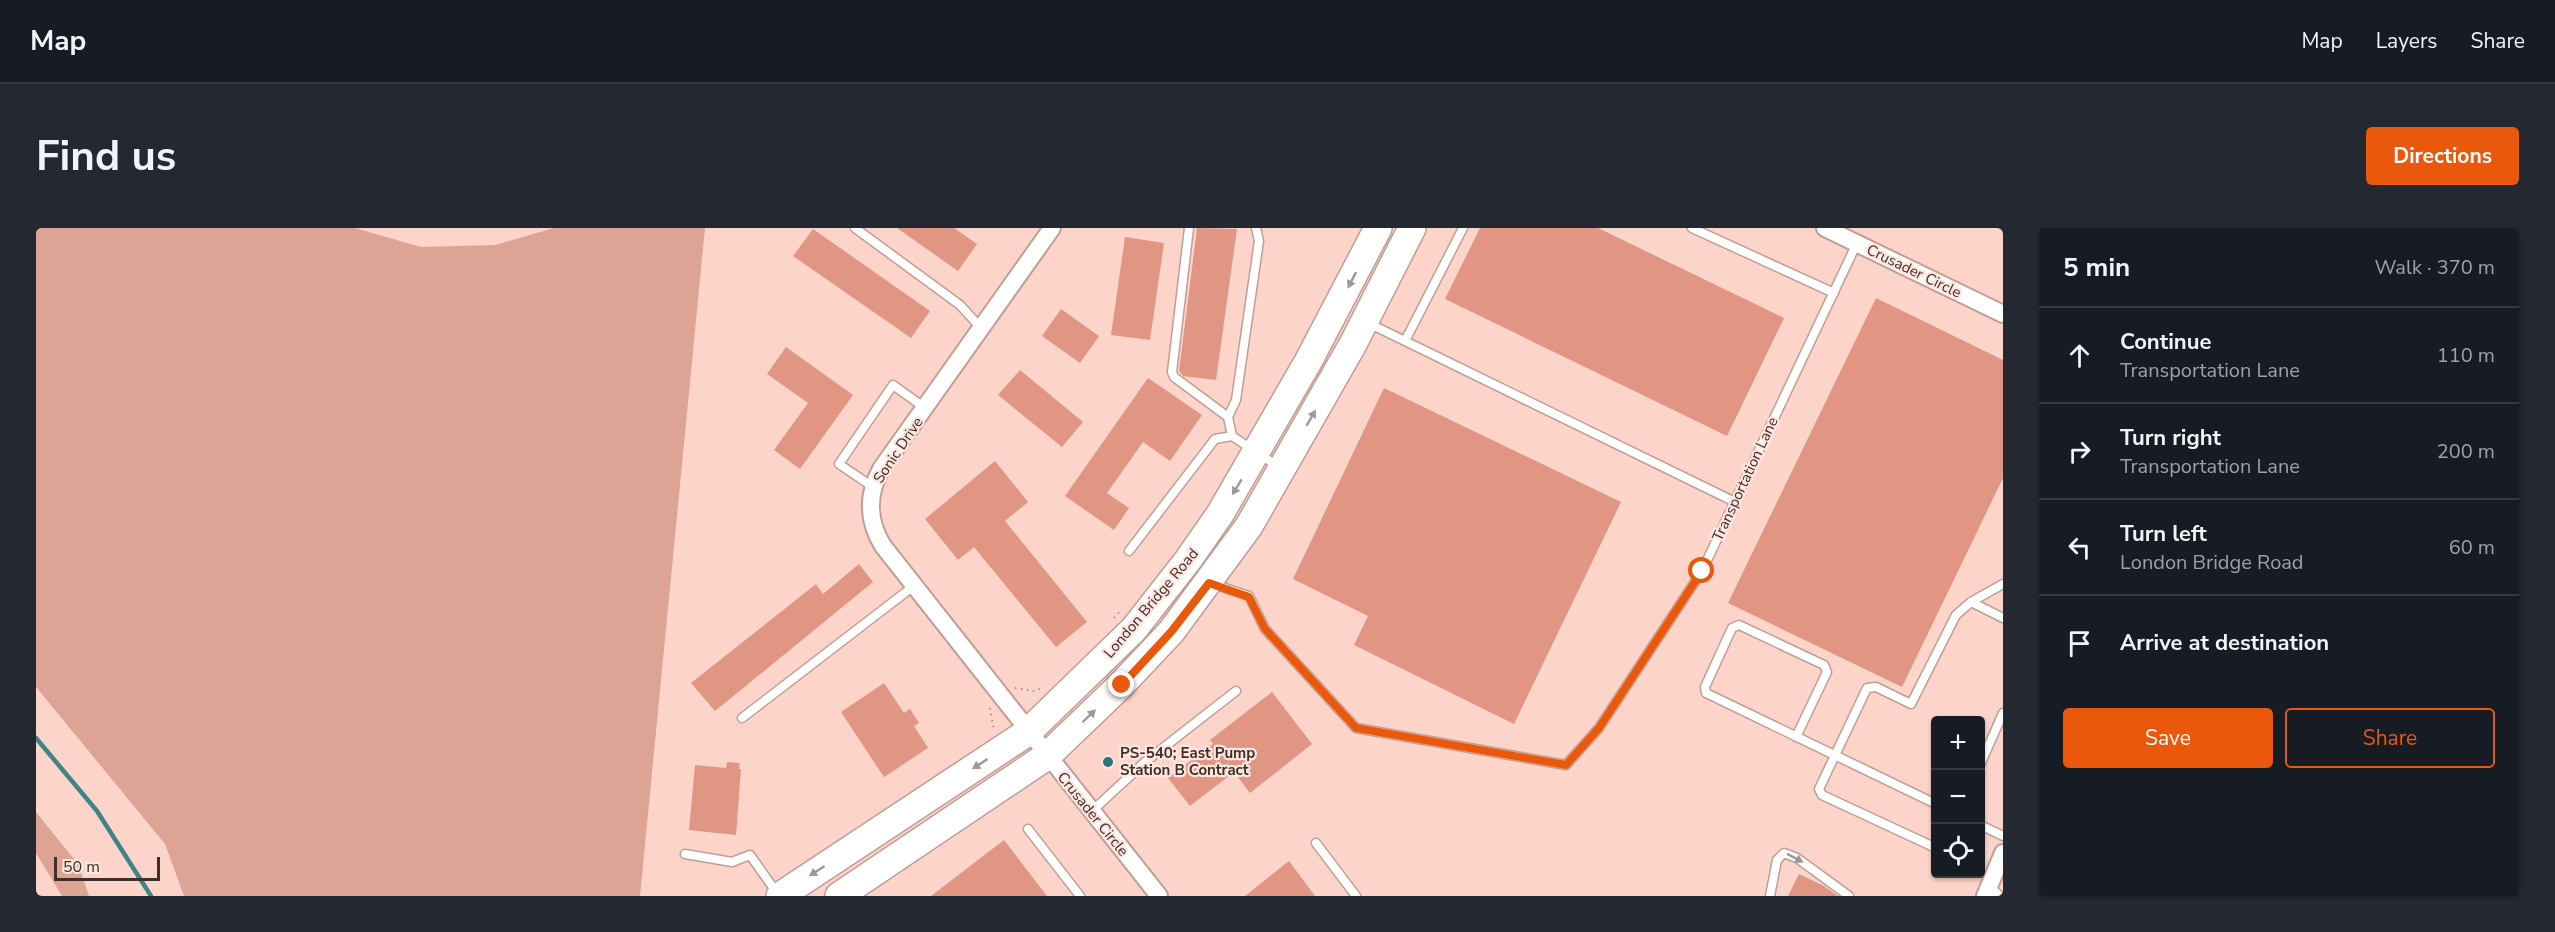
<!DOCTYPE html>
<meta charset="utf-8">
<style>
:root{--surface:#171b24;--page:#242831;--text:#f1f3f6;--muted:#9ea1a6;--line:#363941;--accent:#ea580c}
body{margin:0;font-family:"Nunito Sans",sans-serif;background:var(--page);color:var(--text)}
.controls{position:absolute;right:18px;bottom:18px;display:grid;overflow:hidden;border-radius:6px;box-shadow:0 2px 4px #0004}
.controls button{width:54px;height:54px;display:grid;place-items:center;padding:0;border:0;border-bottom:2px solid var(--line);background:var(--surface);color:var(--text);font:30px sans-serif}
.scale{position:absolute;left:18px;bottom:15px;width:106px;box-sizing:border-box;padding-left:6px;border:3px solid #3f2f2b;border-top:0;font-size:16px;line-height:21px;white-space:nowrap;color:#3f2f2b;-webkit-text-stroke:4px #fee6df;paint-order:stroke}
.stop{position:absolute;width:18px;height:18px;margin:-14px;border:4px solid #ea580c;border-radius:50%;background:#fff}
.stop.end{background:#ea580c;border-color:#fff;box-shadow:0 2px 6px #0008}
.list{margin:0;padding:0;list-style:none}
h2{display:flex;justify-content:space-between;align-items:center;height:78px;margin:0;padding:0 24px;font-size:26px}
h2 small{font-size:20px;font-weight:400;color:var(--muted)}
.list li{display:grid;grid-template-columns:39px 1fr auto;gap:18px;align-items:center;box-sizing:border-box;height:96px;padding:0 24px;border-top:2px solid var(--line)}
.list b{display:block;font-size:22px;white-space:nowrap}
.list p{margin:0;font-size:20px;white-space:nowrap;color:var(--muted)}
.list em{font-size:20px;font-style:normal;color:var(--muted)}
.actions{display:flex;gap:12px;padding:18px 24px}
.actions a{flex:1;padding:14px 0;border:2px solid var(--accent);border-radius:6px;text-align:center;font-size:21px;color:var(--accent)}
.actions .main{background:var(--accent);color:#fff}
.icon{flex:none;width:33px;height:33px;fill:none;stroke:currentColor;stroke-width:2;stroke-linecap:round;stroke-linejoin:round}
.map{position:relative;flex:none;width:1967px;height:668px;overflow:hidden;border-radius:6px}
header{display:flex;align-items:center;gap:36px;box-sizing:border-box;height:84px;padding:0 30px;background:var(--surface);border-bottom:2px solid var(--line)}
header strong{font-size:28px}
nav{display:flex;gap:33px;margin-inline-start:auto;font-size:21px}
.intro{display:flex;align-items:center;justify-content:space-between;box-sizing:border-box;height:144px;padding:0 36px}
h1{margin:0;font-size:42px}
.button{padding:15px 27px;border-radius:6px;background:var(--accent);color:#fff;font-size:21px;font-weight:700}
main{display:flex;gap:36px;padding:0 36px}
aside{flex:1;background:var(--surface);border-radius:6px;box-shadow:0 2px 4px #0004}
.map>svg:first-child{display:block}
.green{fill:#dda496}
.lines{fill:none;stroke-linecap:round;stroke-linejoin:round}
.stream{stroke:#3f8487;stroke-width:4.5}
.building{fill:#e19583}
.service-casing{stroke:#c29d93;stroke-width:11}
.minor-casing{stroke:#c29d93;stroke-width:20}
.primary-casing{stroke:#c29d93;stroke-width:30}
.path{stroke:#ac8e87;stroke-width:2;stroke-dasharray:1.5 4.5;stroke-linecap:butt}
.service{stroke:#fff;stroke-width:8}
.minor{stroke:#fff;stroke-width:16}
.primary{stroke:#fff;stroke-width:27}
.oneway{fill:#9f9795}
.route{stroke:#ea580c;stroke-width:8}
.poi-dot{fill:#2c767a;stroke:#fee6df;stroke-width:2}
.labels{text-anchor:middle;stroke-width:4.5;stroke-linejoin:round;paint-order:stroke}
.street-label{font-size:15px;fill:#3f2f2b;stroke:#fee6df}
.poi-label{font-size:15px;font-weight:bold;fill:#3f2f2b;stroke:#fee6df;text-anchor:start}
</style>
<header>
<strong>Map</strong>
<nav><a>Map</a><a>Layers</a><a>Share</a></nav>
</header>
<div class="intro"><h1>Find us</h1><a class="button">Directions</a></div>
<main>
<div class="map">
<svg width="1967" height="668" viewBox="0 0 1967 668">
<rect width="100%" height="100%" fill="#fcd4ca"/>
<path class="green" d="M0,0H319L385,19L459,17L518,0H669L604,668H148L129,616L0,459Z
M0,584L42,636L53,668H26L0,625Z"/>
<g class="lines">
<path class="stream" d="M0,510L61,583L115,668"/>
</g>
<path class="building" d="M861,0H918L941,16L922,43Z
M1161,0L1201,1L1180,152L1147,148L1143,143Z
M1444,0H1562L1748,90L1691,208L1409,71Z
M777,1L894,83L875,110L757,28Z
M1089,9L1128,15L1114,112L1075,107Z
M1840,70L1967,132V250L1866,459L1692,375Z
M1025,81L1063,108L1044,135L1006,108Z
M750,119L817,167L764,241L738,222L772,175L731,146Z
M984,142L1047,194L1026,219L962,167Z
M1112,150L1166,187L1134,233L1107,214L1071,265L1093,280L1078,302L1029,268Z
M1348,160L1585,274L1478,496L1318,417L1332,388L1257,351Z
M959,233L992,274L969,293L1051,394L1020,419L938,319L922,332L889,291Z
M823,336L837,354L679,483L655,455L780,356L787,366Z
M848,455L868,485L874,481L883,495L878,498L892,520L848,549L805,484Z
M1236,464L1276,516L1214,565L1198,544L1154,578L1132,550L1177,516L1174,512Z
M691,534L704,535L703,541H705L700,607L653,602L659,537L690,540Z
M968,612L1011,668H895Z
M1253,633L1279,668H1209Z
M1763,646L1788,658L1802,668H1752Z"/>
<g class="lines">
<g class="service-casing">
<path id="service" d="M819,0L924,77L945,100
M1153,0L1136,144L1138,149L1192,189
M1220,0L1223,13L1200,172L1192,189L1196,208L1243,239
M1427,0L1369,113L1699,274
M1656,0L1798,65
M1332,95L1369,113
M837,259L803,236L857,157L889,180
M1093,323L1179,211L1196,208
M1174,355L1213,368L1229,401L1320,500L1530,537L1563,500L1666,343L1821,15
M1935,374L1967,390
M706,490L879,357
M1760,509L1791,444L1788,437L1703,397L1696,400L1669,459L1670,465L1900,576
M1944,537L1967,485
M1056,583L1109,534L1200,463
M1944,597L1967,608
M992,601L1044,668
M1280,615L1320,668
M1900,620L1786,567L1783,561L1831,460L1840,459L1875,476L1920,387L1935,374L1967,356
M649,626L696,634L714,627L741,665
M1953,658L1964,668
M1734,668L1741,632L1748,625L1761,630L1813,668"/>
</g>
<g class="minor-casing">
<path id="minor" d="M1016,0L845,241C831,267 831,292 847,318L1123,668
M1789,0L1967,86
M1949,668L1967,625"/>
</g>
<g class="primary-casing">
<path id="primary" d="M744,668L992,504L1098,401L1152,332L1184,286L1273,132L1342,0
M803,668L1011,528L1085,457L1135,404L1213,298L1317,116L1376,0"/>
</g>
<path class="path" d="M1078,390L1086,381
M979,460L999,463L1008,459
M954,480L958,502"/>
<use href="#service" class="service"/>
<use href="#minor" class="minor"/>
<use href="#primary" class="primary"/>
</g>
<defs><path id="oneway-solid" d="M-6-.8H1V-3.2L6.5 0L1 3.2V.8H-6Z" transform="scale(1.5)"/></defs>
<g class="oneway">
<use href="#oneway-solid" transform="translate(1316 52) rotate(117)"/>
<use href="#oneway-solid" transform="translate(1275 190) rotate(-60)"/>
<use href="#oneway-solid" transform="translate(1201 259) rotate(121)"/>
<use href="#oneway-solid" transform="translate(1053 488) rotate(-44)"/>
<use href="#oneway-solid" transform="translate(944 536) rotate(147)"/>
<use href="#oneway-solid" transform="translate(1759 630) rotate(27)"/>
<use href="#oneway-solid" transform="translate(781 643) rotate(147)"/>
</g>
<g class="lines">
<path class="route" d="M1086,457L1135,404L1173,355L1213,369L1229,401L1320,500L1530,537L1563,500L1666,343"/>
</g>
<circle class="poi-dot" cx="1072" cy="534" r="6"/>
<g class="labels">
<g class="street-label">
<text transform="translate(1878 43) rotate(26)" y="5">Crusader Circle</text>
<text transform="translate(862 222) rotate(-56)" y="5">Sonic Drive</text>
<text transform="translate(1709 251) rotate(-65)" y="5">Transportation Lane</text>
<text transform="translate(1115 375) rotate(-50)" y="5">London Bridge Road</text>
<text transform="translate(1057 586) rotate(51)" y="5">Crusader Circle</text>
</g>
<g class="poi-label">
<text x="1084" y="530">PS-540; East Pump<tspan x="1084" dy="17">Station B Contract</tspan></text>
</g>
</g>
</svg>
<div class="controls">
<button>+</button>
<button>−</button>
<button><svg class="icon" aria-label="locate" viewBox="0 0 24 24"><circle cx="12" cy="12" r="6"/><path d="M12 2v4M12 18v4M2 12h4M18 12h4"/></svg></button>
</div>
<div class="scale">50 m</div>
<div class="stop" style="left:1666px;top:343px"></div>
<div class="stop end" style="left:1086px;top:457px"></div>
</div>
<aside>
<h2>5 min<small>Walk · 370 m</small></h2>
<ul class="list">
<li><svg class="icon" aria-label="ahead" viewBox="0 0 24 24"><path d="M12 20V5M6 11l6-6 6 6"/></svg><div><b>Continue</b><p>Transportation Lane</p></div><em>110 m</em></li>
<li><svg class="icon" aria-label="right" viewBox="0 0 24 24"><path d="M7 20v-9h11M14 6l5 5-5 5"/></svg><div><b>Turn right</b><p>Transportation Lane</p></div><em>200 m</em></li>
<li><svg class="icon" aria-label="left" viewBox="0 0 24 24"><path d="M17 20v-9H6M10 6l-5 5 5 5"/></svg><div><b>Turn left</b><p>London Bridge Road</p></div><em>60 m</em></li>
<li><svg class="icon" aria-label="arrive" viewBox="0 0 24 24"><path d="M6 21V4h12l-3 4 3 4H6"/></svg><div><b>Arrive at destination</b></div></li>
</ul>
<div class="actions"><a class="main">Save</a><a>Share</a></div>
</aside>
</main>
